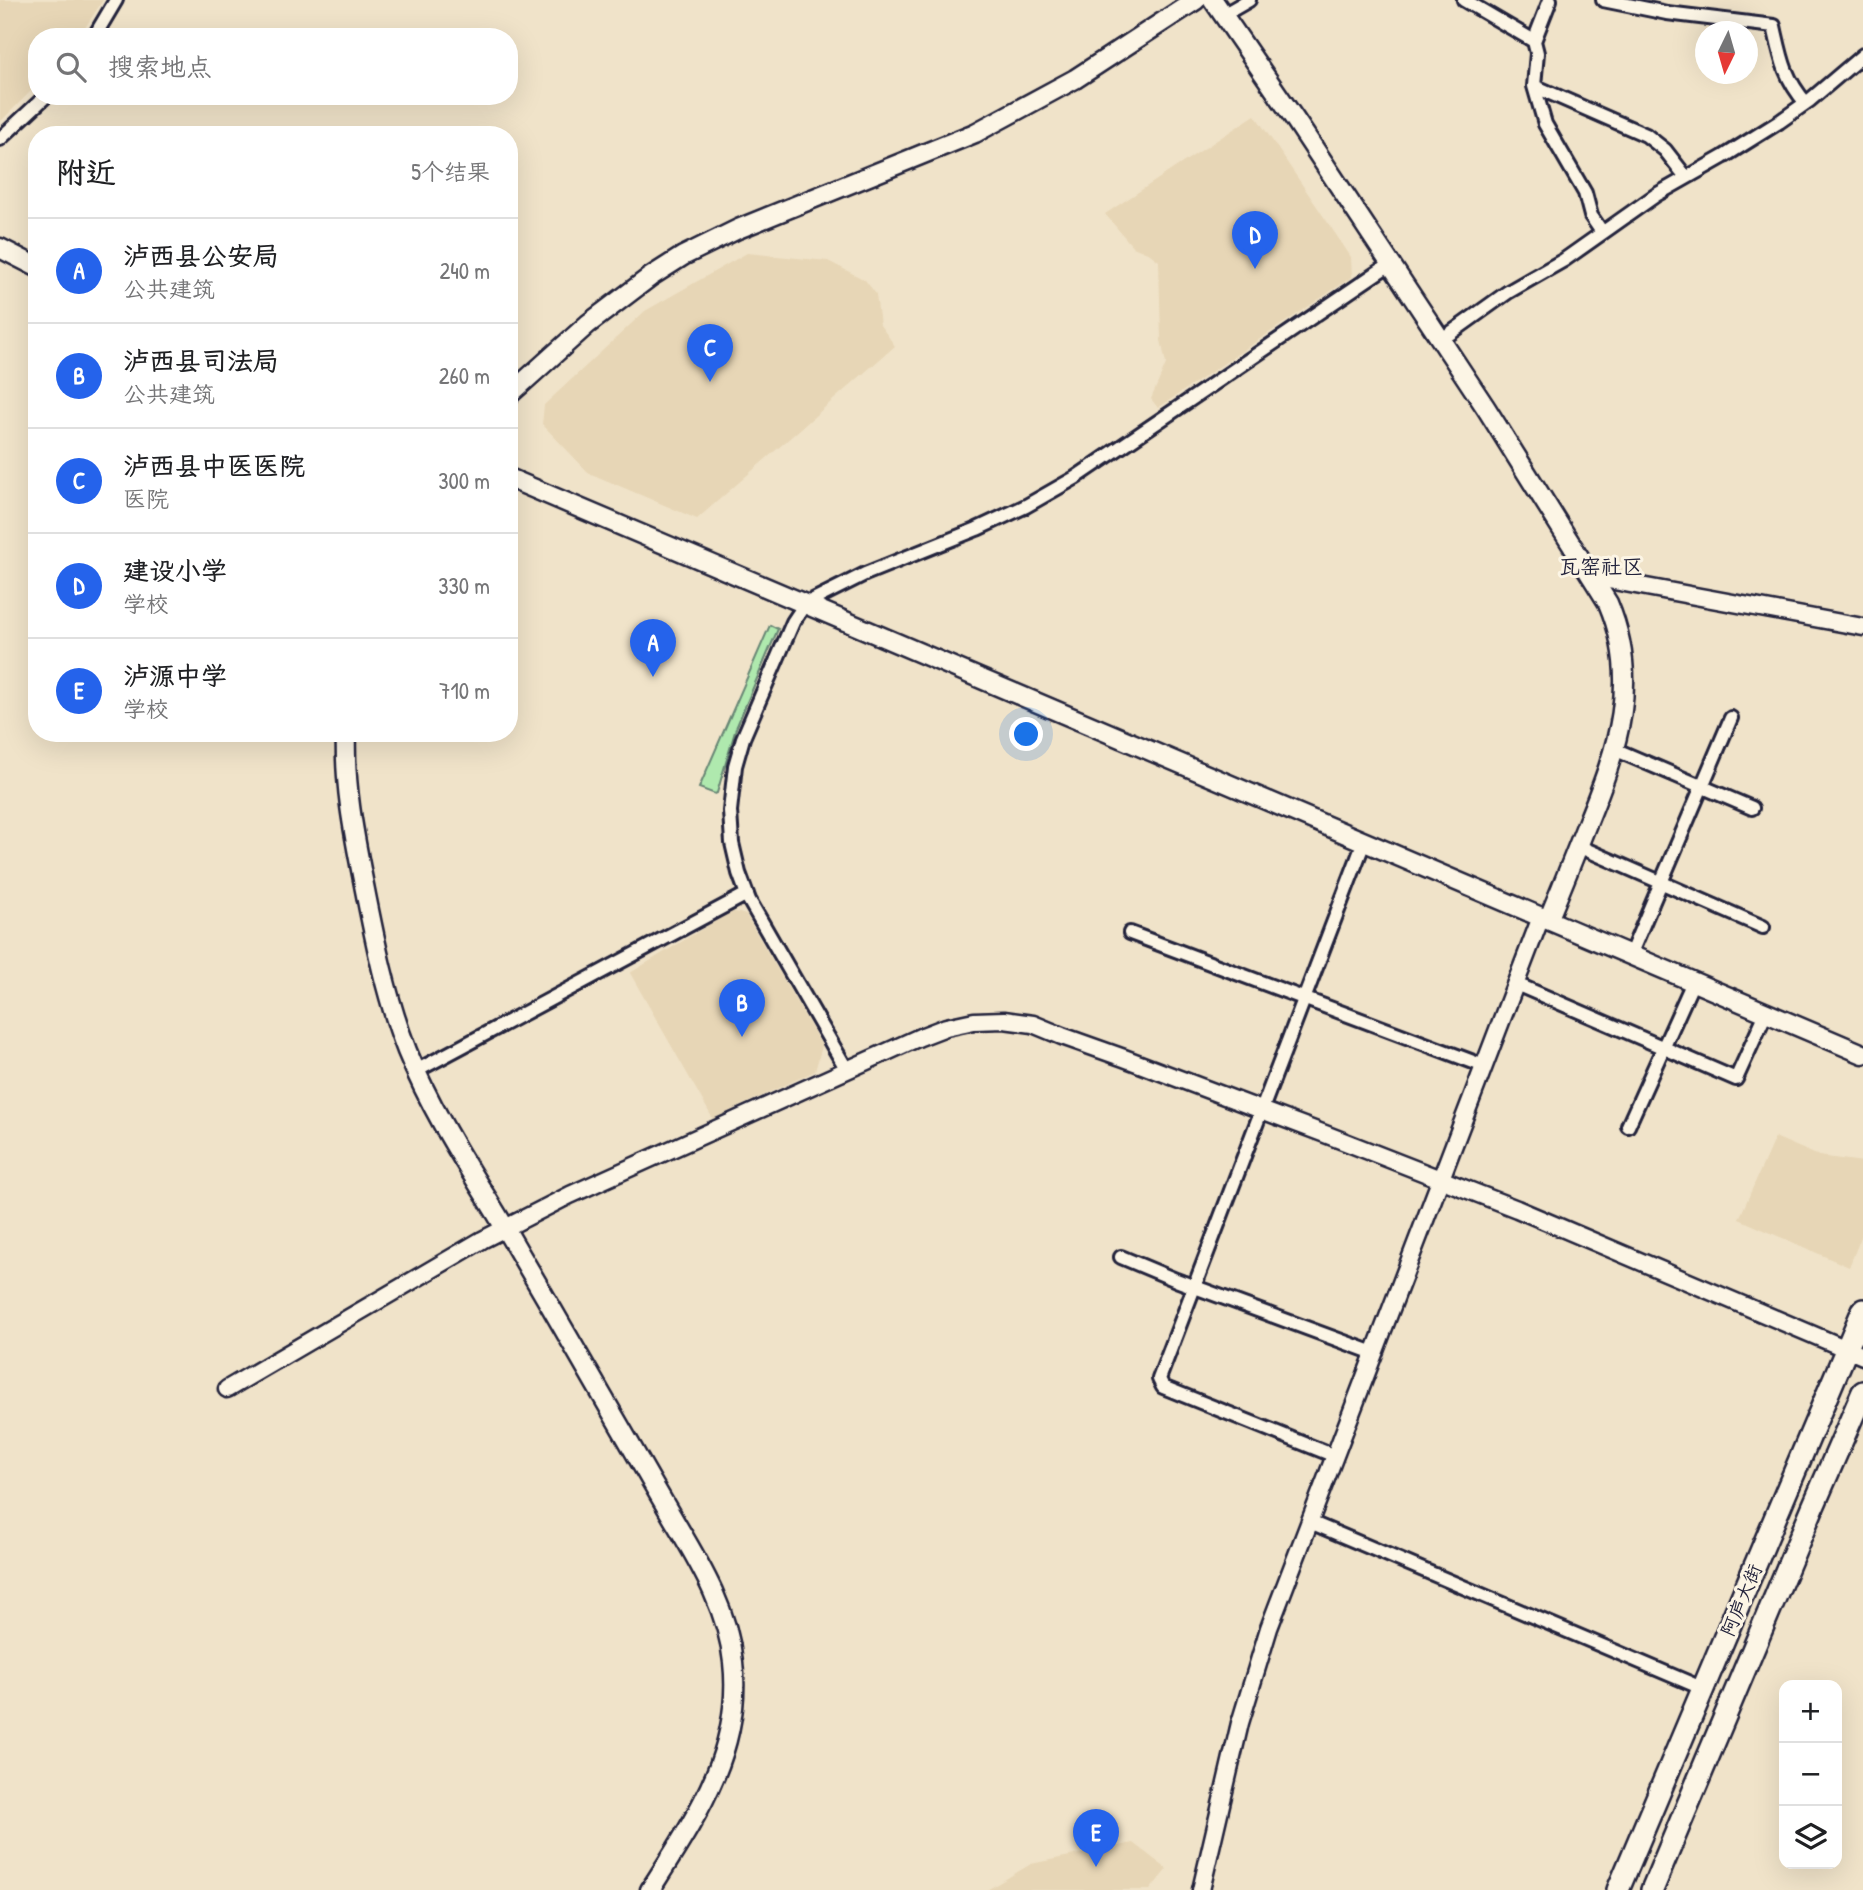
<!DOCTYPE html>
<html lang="zh">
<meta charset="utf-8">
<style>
:root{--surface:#fff;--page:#f2f2f2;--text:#202124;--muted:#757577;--line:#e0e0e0;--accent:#2563eb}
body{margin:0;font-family:"Patrick Hand","LXGW WenKai TC",sans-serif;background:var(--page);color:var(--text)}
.controls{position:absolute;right:21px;bottom:21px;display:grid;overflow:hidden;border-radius:14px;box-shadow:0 7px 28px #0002}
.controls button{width:63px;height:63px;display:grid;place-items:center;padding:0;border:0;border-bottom:2px solid var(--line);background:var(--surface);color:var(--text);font:35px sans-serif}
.compass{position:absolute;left:1695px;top:21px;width:63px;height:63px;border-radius:50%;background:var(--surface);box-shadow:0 7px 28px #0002;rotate:185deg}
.you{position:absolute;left:1027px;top:735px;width:24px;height:24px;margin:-18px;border:5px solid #fff;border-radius:50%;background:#1a73e8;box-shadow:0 0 0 10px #1a73e833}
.badge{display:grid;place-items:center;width:46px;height:46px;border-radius:50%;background:var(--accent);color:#fff;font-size:23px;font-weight:700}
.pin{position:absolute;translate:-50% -58px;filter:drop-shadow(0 2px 4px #0008)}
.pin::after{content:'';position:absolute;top:37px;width:24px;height:21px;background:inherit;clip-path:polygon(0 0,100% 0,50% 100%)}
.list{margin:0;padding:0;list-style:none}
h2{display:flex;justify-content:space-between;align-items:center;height:91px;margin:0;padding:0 28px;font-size:30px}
h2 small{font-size:23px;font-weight:400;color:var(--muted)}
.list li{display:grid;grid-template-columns:46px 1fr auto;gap:21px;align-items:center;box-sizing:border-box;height:105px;padding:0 28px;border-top:2px solid var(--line)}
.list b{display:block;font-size:26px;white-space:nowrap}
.list p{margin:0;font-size:23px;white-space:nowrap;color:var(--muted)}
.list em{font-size:23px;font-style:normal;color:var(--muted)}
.icon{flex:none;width:38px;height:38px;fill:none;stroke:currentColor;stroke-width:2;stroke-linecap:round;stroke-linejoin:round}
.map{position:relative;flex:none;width:1863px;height:1890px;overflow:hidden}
.search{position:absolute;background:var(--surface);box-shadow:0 7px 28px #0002;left:28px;top:28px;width:490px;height:77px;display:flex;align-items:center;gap:18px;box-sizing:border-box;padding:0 24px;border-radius:28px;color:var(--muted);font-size:26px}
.panel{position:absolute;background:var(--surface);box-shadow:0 7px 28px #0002;left:28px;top:126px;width:490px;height:616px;border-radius:28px}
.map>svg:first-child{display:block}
.built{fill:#e7d6b6}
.green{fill:#afe9ae;stroke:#688674;stroke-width:2}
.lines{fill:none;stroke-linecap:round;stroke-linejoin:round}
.minor-casing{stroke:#22223b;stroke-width:18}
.tertiary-casing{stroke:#22223b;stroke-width:21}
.secondary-casing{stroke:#22223b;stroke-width:23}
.trunk-casing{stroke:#22223b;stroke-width:26}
.minor{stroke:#fcf5e5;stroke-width:12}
.tertiary{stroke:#fcf5e5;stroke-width:16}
.secondary{stroke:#fcf5e5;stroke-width:18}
.trunk{stroke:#fcf5e5;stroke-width:21}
.labels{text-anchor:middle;stroke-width:6;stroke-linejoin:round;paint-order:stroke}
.street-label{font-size:19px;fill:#22223b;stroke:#fcf5e5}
.neighbourhood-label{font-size:21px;fill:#22223b;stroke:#fcf5e5}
</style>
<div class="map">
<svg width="1863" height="1890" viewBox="0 0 1863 1890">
<rect width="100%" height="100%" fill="#f0e3c9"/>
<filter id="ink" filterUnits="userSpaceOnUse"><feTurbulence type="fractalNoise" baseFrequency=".0143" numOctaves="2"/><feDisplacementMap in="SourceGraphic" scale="14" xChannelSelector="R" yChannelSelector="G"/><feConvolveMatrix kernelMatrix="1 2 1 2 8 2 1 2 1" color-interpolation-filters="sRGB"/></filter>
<g filter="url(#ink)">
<path class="built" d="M0,0H103L79,37H37V85L0,122Z
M1255,115L1351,257L1352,277L1158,408L1151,399L1166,364L1161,340L1159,261L1150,254L1133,247L1105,214Z
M747,253L828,261L865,280L876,294L880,325L895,346L697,519L589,473L542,424L544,405L645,311Z
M732,911L746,915L822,1046L815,1071L713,1119L630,973Z
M1775,1137L1819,1156L1863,1162V1232L1849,1267L1739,1219Z
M1133,1843L1167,1869L1150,1890H987L1031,1864Z"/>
<path class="green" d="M770,625L778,629L736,728L717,793L715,794L699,788Z"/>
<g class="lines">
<g class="minor-casing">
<path id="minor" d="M1464,0L1534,41L1537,53L1534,86L1545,124L1585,193L1591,216L1602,232
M1603,0L1667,13L1774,26C1781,57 1784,78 1806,103
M1223,15L1249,0
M94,37L116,0
M1534,41L1550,0
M1534,86L1646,135L1665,150L1686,177
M0,139L46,96
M1441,340L1508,292L1564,260L1656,195L1723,157L1779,122L1810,100L1863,55
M1614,749L1752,808
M1578,846L1763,927
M1130,933L1484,1066
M1634,946L1731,718
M1523,987L1736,1079L1766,1013
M847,1070L749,900L739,873L732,843L730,811L735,766L743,738L793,622L805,604L865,574L977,529L1026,506L1075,478L1390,264
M416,1071L747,894
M1628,1126L1693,982
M1121,1257L1176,1280L1374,1353
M1335,1456L1163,1387L1159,1379L1364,842
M1310,1522L1704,1689"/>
</g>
<g class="tertiary-casing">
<path id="tertiary" d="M1592,577L1863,627
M227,1389L482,1240L570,1195L920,1037L946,1027L974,1021L1004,1020L1033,1024L1062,1036L1124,1058L1325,1134L1517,1209L1863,1356
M1201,1890L1240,1723L1269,1628L1541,917"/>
</g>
<g class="secondary-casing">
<path id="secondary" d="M1213,0L1296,121L1486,408L1608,603C1641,681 1618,747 1588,821C1575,854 1562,887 1548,920
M0,248L37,267
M509,395L588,324L650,277L683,256L738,229L975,133L1075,79L1196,0
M509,478L1863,1054
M346,733C344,785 354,834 364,885C375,941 386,997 407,1051C431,1110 466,1164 499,1218C543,1293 587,1369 630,1444C646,1472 662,1500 678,1527C703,1569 728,1612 733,1662C743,1750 695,1819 650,1890"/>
</g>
<g class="trunk-casing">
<path id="trunk" d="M1618,1890L1863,1310
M1652,1890L1813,1507L1863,1392"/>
</g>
<use href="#minor" class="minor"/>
<use href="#tertiary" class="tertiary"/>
<use href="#secondary" class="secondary"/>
<use href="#trunk" class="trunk"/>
</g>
</g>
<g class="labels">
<g class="street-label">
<text transform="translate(1741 1600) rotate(-67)" y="7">阿庐大街</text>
</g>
<g class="neighbourhood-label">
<text x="1601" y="574">瓦窑社区</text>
</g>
</g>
</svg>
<div class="controls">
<button>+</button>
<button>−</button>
<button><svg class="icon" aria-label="layers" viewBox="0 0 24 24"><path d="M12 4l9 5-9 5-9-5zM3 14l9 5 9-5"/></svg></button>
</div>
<svg class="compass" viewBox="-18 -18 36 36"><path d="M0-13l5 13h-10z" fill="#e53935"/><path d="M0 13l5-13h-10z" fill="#757577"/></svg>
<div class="you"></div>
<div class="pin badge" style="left:653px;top:677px">A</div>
<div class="pin badge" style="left:742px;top:1037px">B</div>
<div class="pin badge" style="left:710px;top:382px">C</div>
<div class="pin badge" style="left:1255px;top:269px">D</div>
<div class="pin badge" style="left:1096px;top:1867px">E</div>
<div class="search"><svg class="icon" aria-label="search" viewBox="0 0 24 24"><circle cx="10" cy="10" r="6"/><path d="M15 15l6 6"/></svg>搜索地点</div>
<section class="panel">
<h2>附近<small>5个结果</small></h2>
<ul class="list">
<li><span class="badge">A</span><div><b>泸西县公安局</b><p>公共建筑</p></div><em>240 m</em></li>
<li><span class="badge">B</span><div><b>泸西县司法局</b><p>公共建筑</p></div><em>260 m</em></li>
<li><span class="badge">C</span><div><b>泸西县中医医院</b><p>医院</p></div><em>300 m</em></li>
<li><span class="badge">D</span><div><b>建设小学</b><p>学校</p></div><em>330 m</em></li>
<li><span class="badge">E</span><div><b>泸源中学</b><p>学校</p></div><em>710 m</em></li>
</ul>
</section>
</div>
